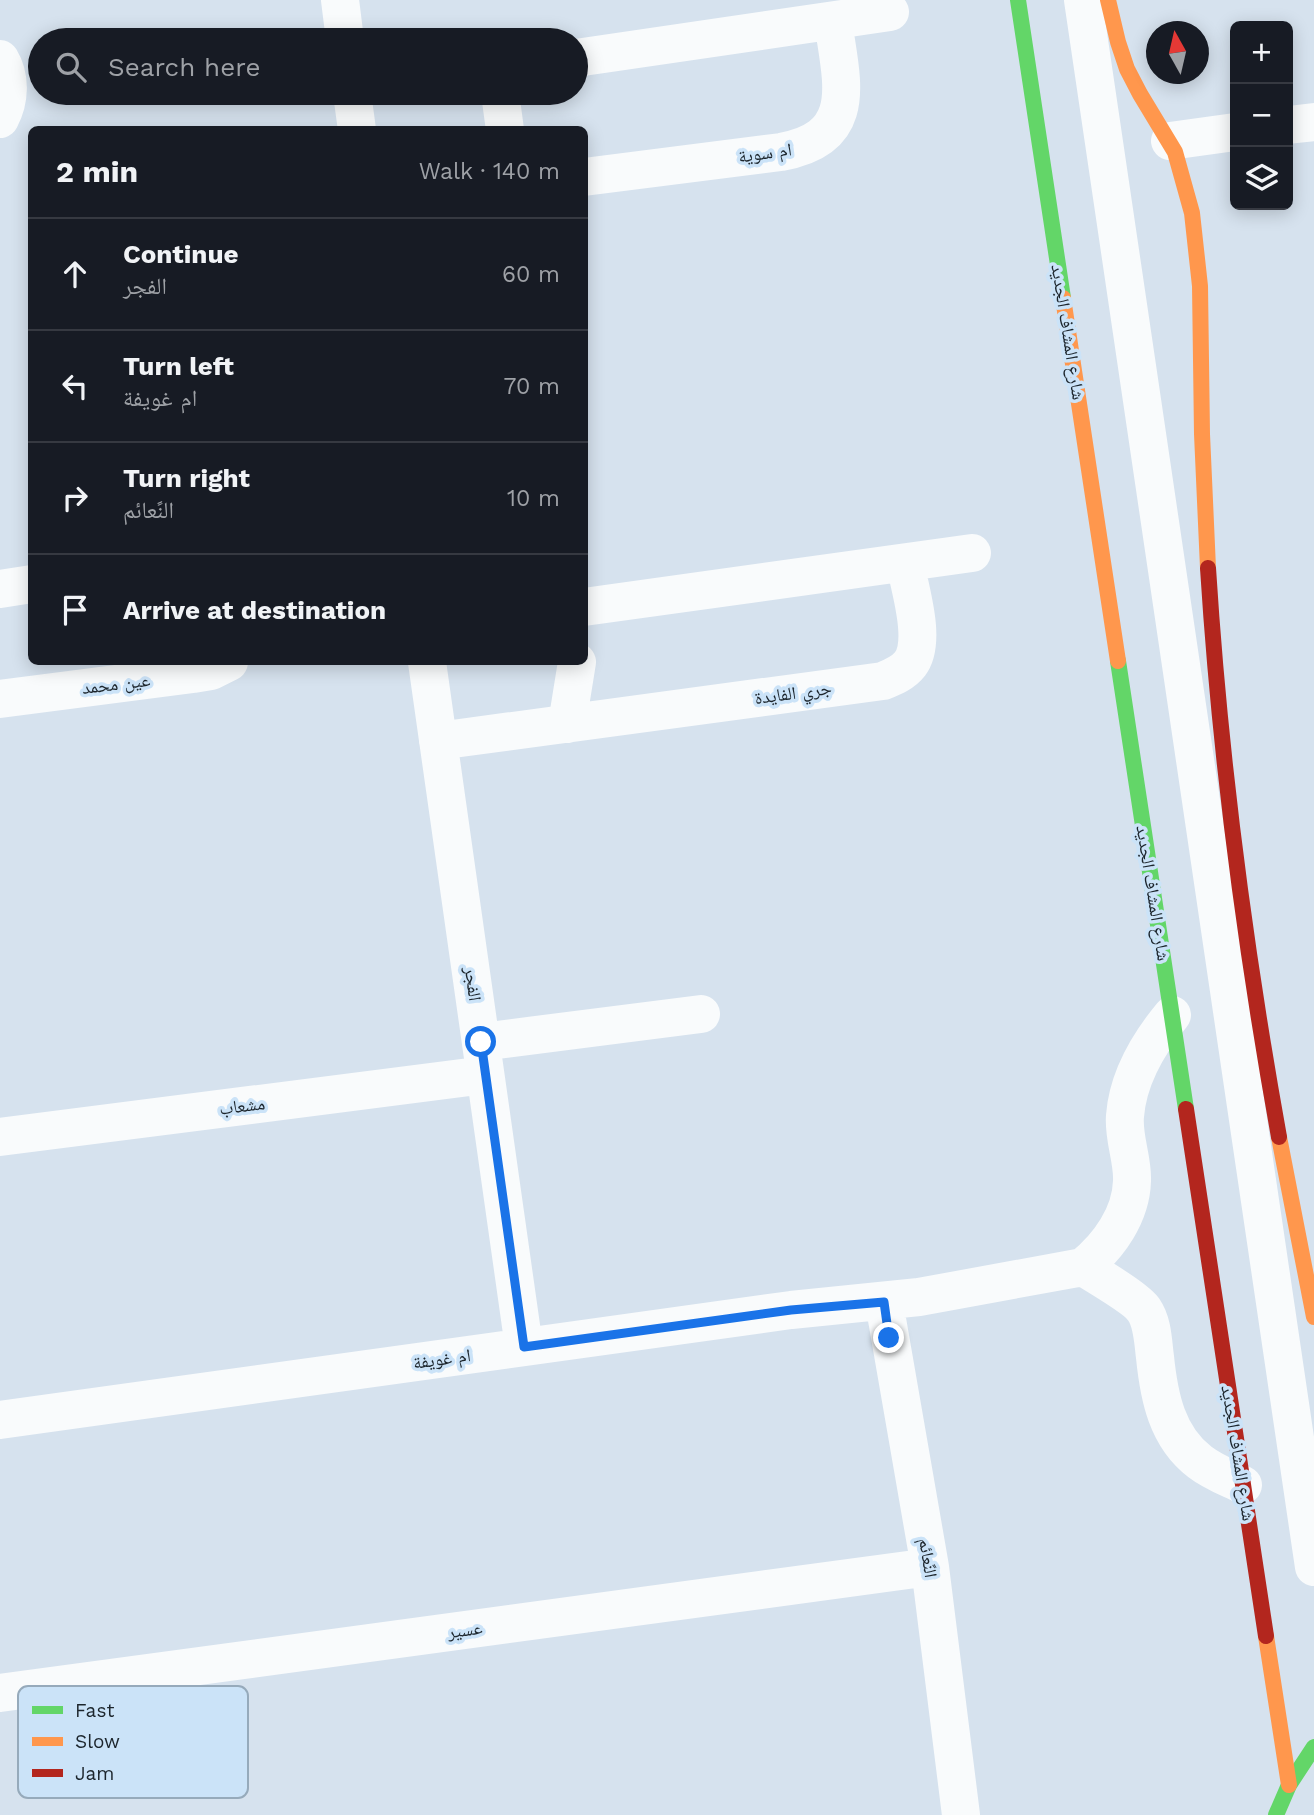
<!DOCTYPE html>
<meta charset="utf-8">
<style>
:root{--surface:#171b24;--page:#20242c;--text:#f1f3f6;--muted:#9ea1a6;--line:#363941}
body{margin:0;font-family:"Work Sans","Noto Naskh Arabic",sans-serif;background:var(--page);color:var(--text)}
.controls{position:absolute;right:21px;top:21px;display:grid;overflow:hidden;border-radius:10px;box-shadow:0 4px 18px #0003}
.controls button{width:63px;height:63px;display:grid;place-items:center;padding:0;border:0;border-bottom:2px solid var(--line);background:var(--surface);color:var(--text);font:35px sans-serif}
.compass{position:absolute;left:1146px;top:21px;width:63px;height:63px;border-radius:50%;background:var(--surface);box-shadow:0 4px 18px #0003;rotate:352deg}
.stop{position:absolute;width:21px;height:21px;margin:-16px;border:5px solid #1a73e8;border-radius:50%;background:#fff}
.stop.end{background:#1a73e8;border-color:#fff;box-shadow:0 2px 7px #0008}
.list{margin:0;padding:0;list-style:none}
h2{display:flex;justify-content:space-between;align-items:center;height:91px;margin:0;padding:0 28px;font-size:30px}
h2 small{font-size:23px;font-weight:400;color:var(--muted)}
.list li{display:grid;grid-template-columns:46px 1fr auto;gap:21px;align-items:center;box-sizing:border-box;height:112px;padding:0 28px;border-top:2px solid var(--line)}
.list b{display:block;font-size:26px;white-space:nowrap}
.list p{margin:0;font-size:23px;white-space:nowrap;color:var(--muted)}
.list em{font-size:23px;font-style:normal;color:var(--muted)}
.icon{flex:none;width:38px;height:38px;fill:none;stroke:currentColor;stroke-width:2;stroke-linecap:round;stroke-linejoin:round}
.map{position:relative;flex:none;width:1314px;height:1815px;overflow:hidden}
.search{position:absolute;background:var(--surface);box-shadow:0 4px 18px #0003;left:28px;top:28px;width:560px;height:77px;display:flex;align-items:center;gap:18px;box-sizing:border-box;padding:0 24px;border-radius:38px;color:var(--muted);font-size:26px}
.panel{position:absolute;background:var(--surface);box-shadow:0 4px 18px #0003;left:28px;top:126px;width:560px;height:539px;border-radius:10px}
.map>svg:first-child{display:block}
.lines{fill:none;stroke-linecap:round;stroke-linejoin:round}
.street{stroke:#f9fbfc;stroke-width:38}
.fast{stroke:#63d668;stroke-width:16}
.slow{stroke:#ff974d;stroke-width:16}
.jam{stroke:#b3261e;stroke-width:16}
.route{stroke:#1a73e8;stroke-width:9}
.labels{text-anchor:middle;stroke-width:7;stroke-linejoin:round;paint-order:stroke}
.street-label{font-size:18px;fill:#1c252c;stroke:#cbe3f8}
.key{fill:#cbe3f8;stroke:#96aabb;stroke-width:2}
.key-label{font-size:19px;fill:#1c252c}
</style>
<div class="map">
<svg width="1314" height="1815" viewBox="0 0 1314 1815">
<rect width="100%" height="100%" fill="#d6e2ee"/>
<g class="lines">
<path class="street" d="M340,0L345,40
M1083,0L1314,1567
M576,58L890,12
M0,59C11,77 10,100 0,119
M352,93L357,130
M500,93L505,130
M1288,125L1314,122
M1170,141L1235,132
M584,177L781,152C861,138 841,80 833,21
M0,589L32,584
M584,607L972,553
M427,662L524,1347
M0,699L193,674L211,671L229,662
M567,724L577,662
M438,741L883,681C893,677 903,673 910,664C927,642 910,589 905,563
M481,1042L701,1014
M0,1137L485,1075
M1083,1267C1096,1275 1137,1299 1144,1310C1153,1323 1153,1343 1155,1357C1159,1397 1167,1437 1200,1462C1213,1472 1229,1478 1243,1485
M884,1302L930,1567L961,1815
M0,1420L791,1310L919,1297L1083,1267C1109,1246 1131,1215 1132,1181C1133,1159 1123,1138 1125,1116C1128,1077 1148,1044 1172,1015
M0,1693L930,1567"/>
<path class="fast" d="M1018,0L1063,298
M1118,661L1186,1109
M1276,1815L1289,1785L1314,1747"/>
<path class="slow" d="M1108,0L1118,42L1127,69L1140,94L1175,152L1192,213L1200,286L1202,434L1208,568
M1063,298L1118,661
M1279,1137L1314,1317
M1266,1636L1289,1785"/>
<path class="jam" d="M1208,568C1220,759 1245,948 1279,1137
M1186,1109L1266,1636"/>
</g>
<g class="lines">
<path class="route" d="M481,1042L524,1347L791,1310L884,1302L889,1338"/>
</g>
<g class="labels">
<g class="street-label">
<text transform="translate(765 153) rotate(-8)" y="6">ام سوية</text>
<text transform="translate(1068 332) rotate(81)" y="6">شارع المشاف الجديد</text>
<text transform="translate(116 684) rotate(-7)" y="6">عين محمد</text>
<text transform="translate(793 693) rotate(-8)" y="6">جري الفايدة</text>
<text transform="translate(1153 893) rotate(81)" y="6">شارع المشاف الجديد</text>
<text transform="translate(473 984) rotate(82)" y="6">الفجر</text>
<text transform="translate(242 1106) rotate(-7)" y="6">مشعاب</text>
<text transform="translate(442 1359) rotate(-8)" y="6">ام غويفة</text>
<text transform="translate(1238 1453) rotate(81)" y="6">شارع المشاف الجديد</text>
<text transform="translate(928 1558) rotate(81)" y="6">النًعائم</text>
<text transform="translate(465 1630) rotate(-8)" y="6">عسير</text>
</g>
</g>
<rect x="18" y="1686" width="230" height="112" rx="10" class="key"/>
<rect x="32" y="1706" width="31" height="8" fill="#63d668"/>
<rect x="32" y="1737" width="31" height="9" fill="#ff974d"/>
<rect x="32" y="1769" width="31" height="8" fill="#b3261e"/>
<g class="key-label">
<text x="75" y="1717">Fast</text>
<text x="75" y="1748">Slow</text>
<text x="75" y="1780">Jam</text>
</g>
</svg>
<div class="controls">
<button>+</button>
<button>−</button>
<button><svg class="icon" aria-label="layers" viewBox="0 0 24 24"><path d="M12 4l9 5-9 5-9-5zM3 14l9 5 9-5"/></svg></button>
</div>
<svg class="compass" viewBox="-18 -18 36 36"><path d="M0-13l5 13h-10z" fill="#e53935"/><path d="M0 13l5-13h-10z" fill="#9ea1a6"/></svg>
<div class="stop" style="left:481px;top:1042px"></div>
<div class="stop end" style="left:889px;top:1338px"></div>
<div class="search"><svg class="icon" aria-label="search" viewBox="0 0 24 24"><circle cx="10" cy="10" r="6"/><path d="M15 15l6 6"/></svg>Search here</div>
<section class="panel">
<h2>2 min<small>Walk · 140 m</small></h2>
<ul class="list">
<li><svg class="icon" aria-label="ahead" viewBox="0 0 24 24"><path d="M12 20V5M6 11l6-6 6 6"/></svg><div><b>Continue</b><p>الفجر</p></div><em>60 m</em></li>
<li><svg class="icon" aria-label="left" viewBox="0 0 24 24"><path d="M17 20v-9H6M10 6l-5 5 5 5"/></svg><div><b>Turn left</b><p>ام غويفة</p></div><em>70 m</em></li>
<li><svg class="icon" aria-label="right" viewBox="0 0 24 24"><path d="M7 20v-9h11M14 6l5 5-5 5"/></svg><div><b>Turn right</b><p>النًعائم</p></div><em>10 m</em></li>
<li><svg class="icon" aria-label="arrive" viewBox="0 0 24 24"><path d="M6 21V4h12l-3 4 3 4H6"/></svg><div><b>Arrive at destination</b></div></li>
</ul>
</section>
</div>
